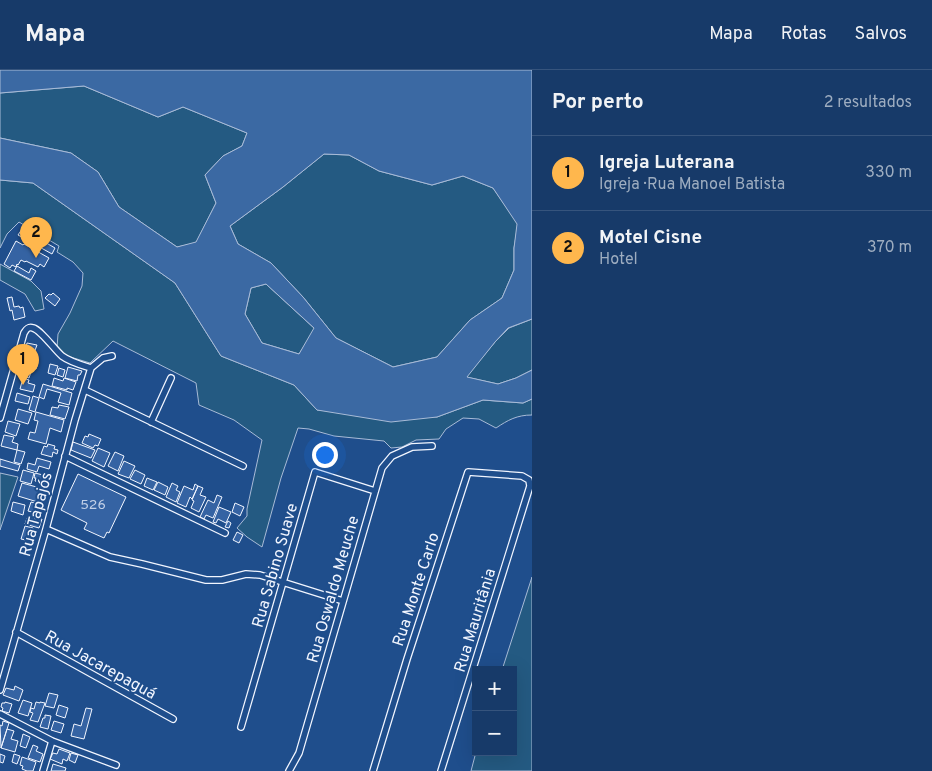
<!DOCTYPE html>
<html lang="pt">
<meta charset="utf-8">
<style>
:root{--surface:#173a69;--page:#20416f;--text:#f1f3f6;--muted:#9eadc0;--line:#36547d;--accent:#ffb74d}
body{margin:0;font-family:Overpass,sans-serif;background:var(--page);color:var(--text)}
.controls{position:absolute;right:15px;bottom:15px;display:grid;overflow:hidden;border-radius:0px;box-shadow:0 5px 20px #0002}
.controls button{width:45px;height:45px;display:grid;place-items:center;padding:0;border:0;border-bottom:1px solid var(--line);background:var(--surface);color:var(--text);font:25px sans-serif}
.you{position:absolute;left:324px;top:384px;width:18px;height:18px;margin:-12px;border:4px solid #fff;border-radius:50%;background:#1a73e8;box-shadow:0 0 0 8px #1a73e833}
.badge{display:grid;place-items:center;width:32px;height:32px;border-radius:50%;background:var(--accent);color:#111;font-size:16px;font-weight:700}
.pin{position:absolute;translate:-50% -41px;filter:drop-shadow(0 1px 2px #0008)}
.pin::after{content:'';position:absolute;top:26px;width:18px;height:15px;background:inherit;clip-path:polygon(0 0,100% 0,50% 100%)}
.list{margin:0;padding:0;list-style:none}
h2{display:flex;justify-content:space-between;align-items:center;height:65px;margin:0;padding:0 20px;font-size:21px}
h2 small{font-size:16px;font-weight:400;color:var(--muted)}
.list li{display:grid;grid-template-columns:32px 1fr auto;gap:15px;align-items:center;box-sizing:border-box;height:75px;padding:0 20px;border-top:1px solid var(--line)}
.list b{display:block;font-size:19px;white-space:nowrap}
.list p{margin:0;font-size:16px;white-space:nowrap;color:var(--muted)}
.list em{font-size:16px;font-style:normal;color:var(--muted)}
.map{position:relative;flex:none;width:532px;height:701px;overflow:hidden}
header{display:flex;align-items:center;gap:30px;box-sizing:border-box;height:70px;padding:0 25px;background:var(--surface);border-bottom:1px solid var(--line)}
header strong{font-size:24px}
nav{display:flex;gap:28px;margin-inline-start:auto;font-size:18px}
main{display:flex}
aside{flex:1;background:var(--surface)}
.map>svg:first-child{display:block}
.green{fill:#245a82;stroke:#a8bbd7}
.water{fill:#3b69a3;stroke:#a8bbd7;fill-rule:evenodd}
.building{fill:#3563a3;stroke:#f2f6ff}
.lines{fill:none;stroke-linecap:round;stroke-linejoin:round}
.minor-casing{stroke:#f2f6ff;stroke-width:8}
.minor{stroke:#1f4e8c;stroke-width:5.5}
.labels{text-anchor:middle;stroke-width:4;stroke-linejoin:round;paint-order:stroke}
.number-label{font-size:14px;fill:#c3d1e8}
.street-label{font-size:16px;fill:#f2f6ff;stroke:#1f4e8c}
</style>
<header>
<strong>Mapa</strong>
<nav><a>Mapa</a><a>Rotas</a><a>Salvos</a></nav>
</header>
<main>
<div class="map">
<svg width="532" height="701" viewBox="0 0 532 701">
<rect width="100%" height="100%" fill="#1f4e8c"/>
<path class="green" d="M84,16L158,47L183,37L247,63L242,76L223,86L205,105L216,133L196,173L177,177L119,137L98,102L71,83L0,68V23Z
M324,84L349,85L379,101L432,115L463,106L493,118L518,154L514,178V200L502,228L470,250L437,287L393,297L336,268L303,227L271,193L238,174L230,156L283,117Z
M0,110L33,113L175,213L221,286L294,315L317,340L437,347L483,330L523,333L532,329V345C517,345 508,350 496,358L479,349L463,348L446,359L439,369L416,370L402,377L391,378L384,371L334,366L309,359L298,358L281,408L262,477L247,467L237,458L247,446V439L262,370L234,350L199,335L196,313L113,271L90,293L64,285L57,278L58,264L70,243L82,216L83,203L73,192L57,182L59,176L19,152L7,164L0,178Z
M0,194L31,211L41,221L44,239L35,241L25,224L0,210Z
M266,214L315,259L299,284L262,273L245,244L251,218Z
M532,249V300L516,308L498,314L466,307L495,272L509,258Z
M0,403L18,407L0,460Z
M532,507V701H471L476,682H513V600H502Z"/>
<path class="water" d="M0,0H532V249L508,258L495,272L467,307L498,314L516,308L532,300V329L523,333L483,330L437,347L391,352L317,340L294,315L221,286L175,213L33,113L0,110V68L71,83L98,102L119,137L177,177L196,172L216,133L205,105L223,86L242,76L247,63L183,37L158,47L84,16L0,23ZM324,84L349,85L379,101L432,115L463,106L493,118L517,154L514,178V200L502,228L470,250L437,287L393,297L336,268L303,227L271,193L238,174L230,156L283,117ZM266,214L314,258L299,284L262,273L245,244L251,218Z"/>
<path class="building" d="M22,159L55,178L52,184L18,165Z
M16,171L23,175L24,174L49,188L44,197L40,194L38,197L26,191L25,192L21,190L18,195L17,194L16,197L12,195L10,198L4,194Z
M17,196L29,203L31,198L36,201L31,210L14,201Z
M53,223L60,229L55,236L45,228L49,224L51,225Z
M12,227L14,237L19,236L20,238L23,237L25,247L14,250L12,240L10,241L7,228Z
M27,273L37,275L34,283L25,281Z
M27,282L37,285L34,295L37,296L36,299L23,295Z
M50,294L58,296L55,305L48,303Z
M24,296L32,299L29,308L22,305Z
M68,297L82,301L80,305H78L77,311L65,308Z
M59,298L65,300L63,307L57,305Z
M23,308L29,310L28,313L35,315L33,322L20,319Z
M54,308L63,311L64,308L76,312L73,320L67,318V320L52,316Z
M43,314L72,323L69,335L58,332L61,323L47,319L44,329L39,327Z
M17,323L30,327L28,334L15,331Z
M33,326L39,328L35,342L29,340Z
M59,335L69,337L65,349L50,345L52,337L58,338Z
M18,339L32,343L28,354L15,350Z
M36,342L64,350L61,362L50,358L46,374L28,369L30,362L35,363L38,351L34,350Z
M8,351L20,354L16,366L5,362Z
M89,364L101,369L98,376L95,375L93,378L82,373L85,366L88,367Z
M4,365L14,367L12,372L18,374L17,380L1,376Z
M73,372L95,380L91,388L71,380Z
M48,374L55,376L54,379L58,380L57,384L53,382L52,387L41,384L44,376L47,377Z
M98,378L110,383L104,397L92,391Z
M17,380L25,382L21,394L14,392Z
M115,382L124,386L118,401L108,396Z
M37,388L51,392L49,399L39,396L37,402L27,399L28,393L35,395Z
M0,389L20,395L18,401L0,396Z
M124,391L135,396L129,408L118,404Z
M23,400L34,403L31,414L20,411Z
M135,400L145,405L141,414L130,409Z
M35,403L47,406L45,413L35,411L36,408H34Z
M78,404L126,427L109,463L107,462L104,468L84,459L87,453L61,440Z
M147,408L157,412L153,420L144,416Z
M158,412L168,417L165,425L154,420Z
M22,413L44,419L41,433L18,426Z
M172,413L178,416L176,420L180,422L176,432L166,427Z
M195,414L198,416L192,429L190,427L186,437L177,433L184,416L193,420Z
M198,416L203,418L200,425L206,427L199,442L191,438L194,431L192,430Z
M217,425L222,427L213,448L206,445L204,449L200,447L208,430L214,433Z
M13,432L25,435L23,445L11,441Z
M31,432L43,435L40,444L28,441Z
M235,433L244,437L240,446L232,442Z
M219,437L231,442L226,453L218,449L216,453L213,452Z
M35,447L42,449L39,458L25,454L27,448L35,450Z
M228,451L231,453L229,458L225,457Z
M25,456L33,458L30,471L21,469Z
M237,462L243,465L239,473L233,470Z
M15,616L23,620L19,631L3,625L6,618L14,620Z
M49,623L58,625L54,638L45,636Z
M23,630L32,633L28,646L18,643Z
M5,632L12,634L9,643L2,641L3,638L1,637L2,633H5Z
M36,632L40,633V632L45,633L38,652L30,650L33,643L30,642L31,638L34,639Z
M59,635L68,638L65,648L56,645Z
M86,638L92,639L84,669L71,666L74,654L81,656Z
M45,645L51,646L48,659L40,657L43,648H45Z
M3,651L9,653L1,678L0,655L2,656Z
M54,651L64,654L61,663L51,660Z
M7,659L14,661L11,669L18,671L15,682L1,678Z
M23,664L30,667L26,678L20,676Z
M33,675L38,677L36,681L43,684L40,692L28,688Z
M59,679L70,683L67,691L63,689L62,694L50,689L53,683L57,684Z
M71,683L78,685L75,693L69,690Z
M0,684L5,686L3,693L0,692Z
M14,684L20,686L17,694L12,692Z
M22,687L36,692L33,701H27L22,699L23,696L20,695Z
M53,694L66,698L65,701H51Z"/>
<g class="lines">
<g class="minor-casing">
<path id="minor" d="M85,320L243,396
M0,348L24,263C26,260 28,256 33,258C41,260 54,279 62,286C70,292 81,295 91,298
M151,352L171,308
M65,386L225,463
M46,459L110,487L142,494L206,510H222L246,504L260,505L343,531
M16,562L173,649
M0,620L46,459L75,350L91,298L103,288L112,286
M0,644L52,671L116,695
M241,657L315,402L375,421
M43,701L52,671
M289,701L299,683L382,398L392,386L412,377L432,376
M373,701L407,589L468,402L522,406L529,410L530,416L441,701"/>
</g>
<use href="#minor" class="minor"/>
</g>
<g class="labels">
<g class="number-label">
<text x="93" y="439">526</text>
</g>
<g class="street-label">
<text transform="translate(35 444) rotate(-75)" y="6">Rua Tapajós</text>
<text transform="translate(274 495) rotate(-74)" y="6">Rua Sabino Suave</text>
<text transform="translate(332 519) rotate(-74)" y="6">Rua Oswaldo Meuche</text>
<text transform="translate(415 519) rotate(-72)" y="6">Rua Monte Carlo</text>
<text transform="translate(474 550) rotate(-73)" y="6">Rua Mauritânia</text>
<text transform="translate(101 594) rotate(29)" y="6">Rua Jacarepaguá</text>
</g>
</g>
</svg>
<div class="controls">
<button>+</button>
<button>−</button>
</div>
<div class="you"></div>
<div class="pin badge" style="left:23px;top:315px">1</div>
<div class="pin badge" style="left:36px;top:188px">2</div>
</div>
<aside>
<h2>Por perto<small>2 resultados</small></h2>
<ul class="list">
<li><span class="badge">1</span><div><b>Igreja Luterana</b><p>Igreja · Rua Manoel Batista</p></div><em>330 m</em></li>
<li><span class="badge">2</span><div><b>Motel Cisne</b><p>Hotel</p></div><em>370 m</em></li>
</ul>
</aside>
</main>
